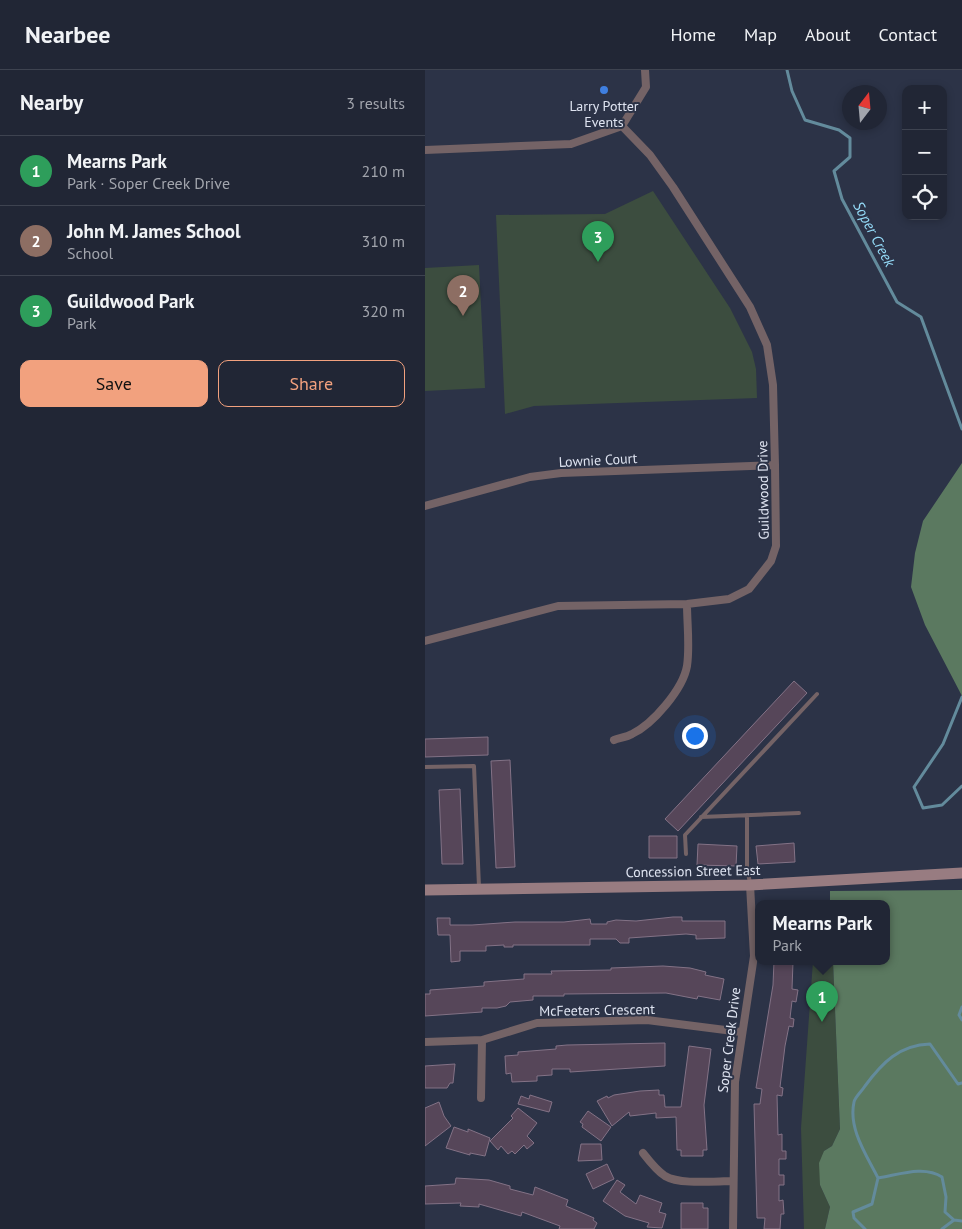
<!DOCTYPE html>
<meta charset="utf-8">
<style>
:root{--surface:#212635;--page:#292e3d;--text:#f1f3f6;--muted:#a2a5ad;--line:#3e4350;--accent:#f2a17e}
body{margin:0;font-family:"PT Sans",sans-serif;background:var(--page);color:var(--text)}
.controls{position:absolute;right:15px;top:15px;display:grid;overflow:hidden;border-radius:10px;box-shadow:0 2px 8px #0003}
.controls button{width:45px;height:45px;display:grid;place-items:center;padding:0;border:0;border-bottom:1px solid var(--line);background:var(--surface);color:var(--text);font:25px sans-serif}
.compass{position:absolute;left:417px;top:15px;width:45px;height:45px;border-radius:50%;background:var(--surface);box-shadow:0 2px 8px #0003;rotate:16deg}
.you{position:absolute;left:269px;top:665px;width:18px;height:18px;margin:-12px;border:4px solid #fff;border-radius:50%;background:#1a73e8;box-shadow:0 0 0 8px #1a73e833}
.badge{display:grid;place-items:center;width:32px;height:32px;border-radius:50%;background:var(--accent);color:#fff;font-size:16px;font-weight:700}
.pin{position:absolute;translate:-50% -41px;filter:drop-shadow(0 1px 2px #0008)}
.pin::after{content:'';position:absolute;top:26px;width:18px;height:15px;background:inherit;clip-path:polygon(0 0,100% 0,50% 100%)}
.popup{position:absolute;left:330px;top:830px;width:135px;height:65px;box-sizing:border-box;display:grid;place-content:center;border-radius:10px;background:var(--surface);filter:drop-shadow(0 1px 4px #0005);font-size:16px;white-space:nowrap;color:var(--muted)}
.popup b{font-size:19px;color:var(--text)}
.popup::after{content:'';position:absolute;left:50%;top:100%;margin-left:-10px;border:10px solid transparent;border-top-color:var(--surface)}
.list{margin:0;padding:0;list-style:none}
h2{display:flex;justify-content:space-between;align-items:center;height:65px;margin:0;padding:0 20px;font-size:21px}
h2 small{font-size:16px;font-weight:400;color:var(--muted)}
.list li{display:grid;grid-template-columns:32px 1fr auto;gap:15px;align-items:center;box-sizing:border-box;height:70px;padding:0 20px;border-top:1px solid var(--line)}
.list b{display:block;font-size:19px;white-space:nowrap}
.list p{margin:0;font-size:16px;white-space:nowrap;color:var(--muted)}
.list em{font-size:16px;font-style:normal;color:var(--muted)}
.actions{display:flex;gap:10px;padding:15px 20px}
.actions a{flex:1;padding:11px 0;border:1px solid var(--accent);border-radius:10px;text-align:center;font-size:18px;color:var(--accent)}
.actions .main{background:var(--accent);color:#111}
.icon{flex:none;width:28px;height:28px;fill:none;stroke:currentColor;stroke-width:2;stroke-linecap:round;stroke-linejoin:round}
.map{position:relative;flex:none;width:537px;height:1159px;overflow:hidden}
header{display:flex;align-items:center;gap:30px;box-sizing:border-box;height:70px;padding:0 25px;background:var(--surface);border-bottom:1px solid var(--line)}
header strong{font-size:24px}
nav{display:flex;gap:28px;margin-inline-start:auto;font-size:18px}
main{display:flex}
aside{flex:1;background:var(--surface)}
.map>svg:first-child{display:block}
.green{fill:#3c4d3f}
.forest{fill:#5b7960}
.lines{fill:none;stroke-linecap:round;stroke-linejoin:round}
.stream{stroke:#638b9c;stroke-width:3}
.building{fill:#564659;stroke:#837286}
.lane{stroke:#746366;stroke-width:4}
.street{stroke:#746366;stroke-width:8}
.secondary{stroke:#987c81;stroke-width:11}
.shop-dot{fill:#3f7fe0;stroke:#2c3347;stroke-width:2}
.labels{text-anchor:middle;stroke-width:4;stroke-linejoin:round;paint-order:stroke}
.poi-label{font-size:14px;fill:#dfe4f1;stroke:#2c3347}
.street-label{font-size:14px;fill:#dfe4f1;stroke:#2c3347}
.water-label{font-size:15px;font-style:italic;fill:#94daf7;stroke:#2c3347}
</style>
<header>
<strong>Nearbee</strong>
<nav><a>Home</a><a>Map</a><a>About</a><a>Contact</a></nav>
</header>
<main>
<aside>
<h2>Nearby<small>3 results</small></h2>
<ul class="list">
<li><span class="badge" style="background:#2e9e5b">1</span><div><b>Mearns Park</b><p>Park · Soper Creek Drive</p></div><em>210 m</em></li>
<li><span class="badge" style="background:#8d6e63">2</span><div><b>John M. James School</b><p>School</p></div><em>310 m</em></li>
<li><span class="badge" style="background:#2e9e5b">3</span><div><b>Guildwood Park</b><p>Park</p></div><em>320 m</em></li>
</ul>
<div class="actions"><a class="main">Save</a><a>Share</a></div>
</aside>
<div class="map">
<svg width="537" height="1159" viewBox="0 0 537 1159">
<rect width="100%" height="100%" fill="#2c3347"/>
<path class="green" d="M228,121L305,238L327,282L331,299L332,328L109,336L80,344L71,145L180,144Z
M54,195L60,318L0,321V198Z
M388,891H408L415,1059L407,1076L399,1081L395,1115L405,1137L400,1159H379L376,1058Z"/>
<path class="forest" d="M537,393V626L500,555L486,517L490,483L498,451Z
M537,820V1159H400L405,1137L395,1115L394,1093L399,1081L407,1076L415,1059L408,891H461V833H405V821Z"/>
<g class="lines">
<path class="stream" d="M362,0L367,21L380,50L414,60L425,68V87L409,101L417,129L472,232L496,247L537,359
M537,627L518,674L489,717L498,738L517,735L537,716
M537,937L534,945L537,950
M537,1013L533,1014L505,974C474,975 457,993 440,1016C437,1021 430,1027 429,1032C423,1059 442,1086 453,1108C473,1105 499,1095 517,1107L521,1127L520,1142L529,1150L537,1151
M440,1159L429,1148L428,1142L447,1134L453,1108
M517,1159L529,1150"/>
</g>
<path class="building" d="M369,611L382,623L253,761L240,749Z
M63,667V685L0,687V669Z
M85,690L90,797L71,798L66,691Z
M35,719L38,794H17L14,720Z
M224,766H252V788H224Z
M369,773L370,792L333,794L331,776Z
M273,774L312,776L311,796L272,795Z
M248,847H257V851H300V868L271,869V865L261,864L204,868V873H195L191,869H165V875H88V877H79V875L61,876V881H35V891L26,892L25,865H13L12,848H25V855H47L90,852H139L165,849L166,854H182V852L191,850L211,851Z
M349,891L368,892L367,919L373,920L371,932L367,931L365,948L369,949L368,957L364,956L360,976L355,1017L358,1018L357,1026L352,1025L353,1065L357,1064V1081H361V1089H354V1105H359V1115H354V1131L358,1130L359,1144H356L355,1159H339L340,1148H332L329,1034H335L337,1019L331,1018L348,915Z
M238,896L265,898L281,902L280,905L299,909L295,930L273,926L272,929L241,923L139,924V926H108V930L85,932L81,936L72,938H57V942L0,946V924H5V920L59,916V912L99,909V904H127L126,901L186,900V898Z
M240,973V996L145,1002V999H127V1005L112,1006V1011L87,1012L86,1003L81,1004L80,986L93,985V982L131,979V976L142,975Z
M264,976L286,979L279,1035L282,1080H278V1086H256V1080H252L251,1047L231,1048V1043L205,1046L204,1042L187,1056L172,1031L182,1026L183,1028L189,1025L215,1021L234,1020V1025H239L240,1037H256Z
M30,994L28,1013H25L22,1018H0V996Z
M105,1025L127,1032L124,1042L93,1034L96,1026L104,1029Z
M14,1032L19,1046L26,1056L0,1076V1038Z
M93,1038L112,1053L102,1066L109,1073L102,1079L99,1075L90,1084L87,1081L83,1084L76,1076L73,1080L65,1071L88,1048L86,1046Z
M163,1041L186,1057L176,1071L157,1057L158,1054L155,1052Z
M29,1057L43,1062V1059L65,1068L60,1086L45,1083V1085L21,1078Z
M156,1074H176L177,1090L153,1091Z
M182,1094L189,1109L168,1119L161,1104Z
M31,1108L64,1110L85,1116V1119L108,1125L110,1117L143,1130L141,1136L169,1148L168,1150L172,1153L169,1159H134L135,1156L97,1142L96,1146L54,1134V1137L35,1136L36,1133L0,1134V1116L30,1114Z
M192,1110L200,1115L195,1122L211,1134L215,1125L237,1133L234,1142L241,1144L237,1158L222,1157L224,1153L200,1146L178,1131Z
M256,1133H278V1138H283V1159H256Z"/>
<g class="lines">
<path class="lane" d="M0,697L49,696L54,817
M322,745V798L325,813
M276,747L374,743
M261,784L260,765L392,624"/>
<path class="street" d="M0,80L146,74L197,56L221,17L220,0
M0,436L105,407L136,403L350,395
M0,571L133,536L262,534L304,529L324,519L346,491L351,476L350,395L348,315L342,275L325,237L248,117L225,85L197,56
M189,670C194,668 202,667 207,664C228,654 258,619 262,596C265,576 262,554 262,534
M0,972L57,970L112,953L222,950L316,962
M56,1028L57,970
M218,1083C225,1092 231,1100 240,1106C255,1115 290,1111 308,1111
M308,1159L310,1012L329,886L325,815"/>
<path class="secondary" d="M0,820L325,815L537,803"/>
</g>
<circle class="shop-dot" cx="179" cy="20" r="5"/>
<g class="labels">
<g class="poi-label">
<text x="179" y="41">Larry Potter<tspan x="179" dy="16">Events</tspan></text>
</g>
<g class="street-label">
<text transform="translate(173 390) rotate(-3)" y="5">Lownie Court</text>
<text transform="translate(338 420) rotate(-91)" y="5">Guildwood Drive</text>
<text transform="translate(268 801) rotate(-1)" y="5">Concession Street East</text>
<text transform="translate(172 940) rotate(-1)" y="5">McFeeters Crescent</text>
<text transform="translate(304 970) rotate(-83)" y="5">Soper Creek Drive</text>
</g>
<g class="water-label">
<text transform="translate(449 164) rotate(62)" y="5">Soper Creek</text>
</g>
</g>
</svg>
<div class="controls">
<button>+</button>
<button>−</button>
<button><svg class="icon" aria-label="locate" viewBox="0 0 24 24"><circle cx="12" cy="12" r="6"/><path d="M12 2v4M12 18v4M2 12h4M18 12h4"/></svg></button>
</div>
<svg class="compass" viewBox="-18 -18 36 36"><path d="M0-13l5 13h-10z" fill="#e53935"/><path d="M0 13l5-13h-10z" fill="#a2a5ad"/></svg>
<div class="you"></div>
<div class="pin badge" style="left:397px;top:952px;background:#2e9e5b">1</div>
<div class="popup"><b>Mearns Park</b>Park</div>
<div class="pin badge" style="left:38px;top:246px;background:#8d6e63">2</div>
<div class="pin badge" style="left:173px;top:192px;background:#2e9e5b">3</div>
</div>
</main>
